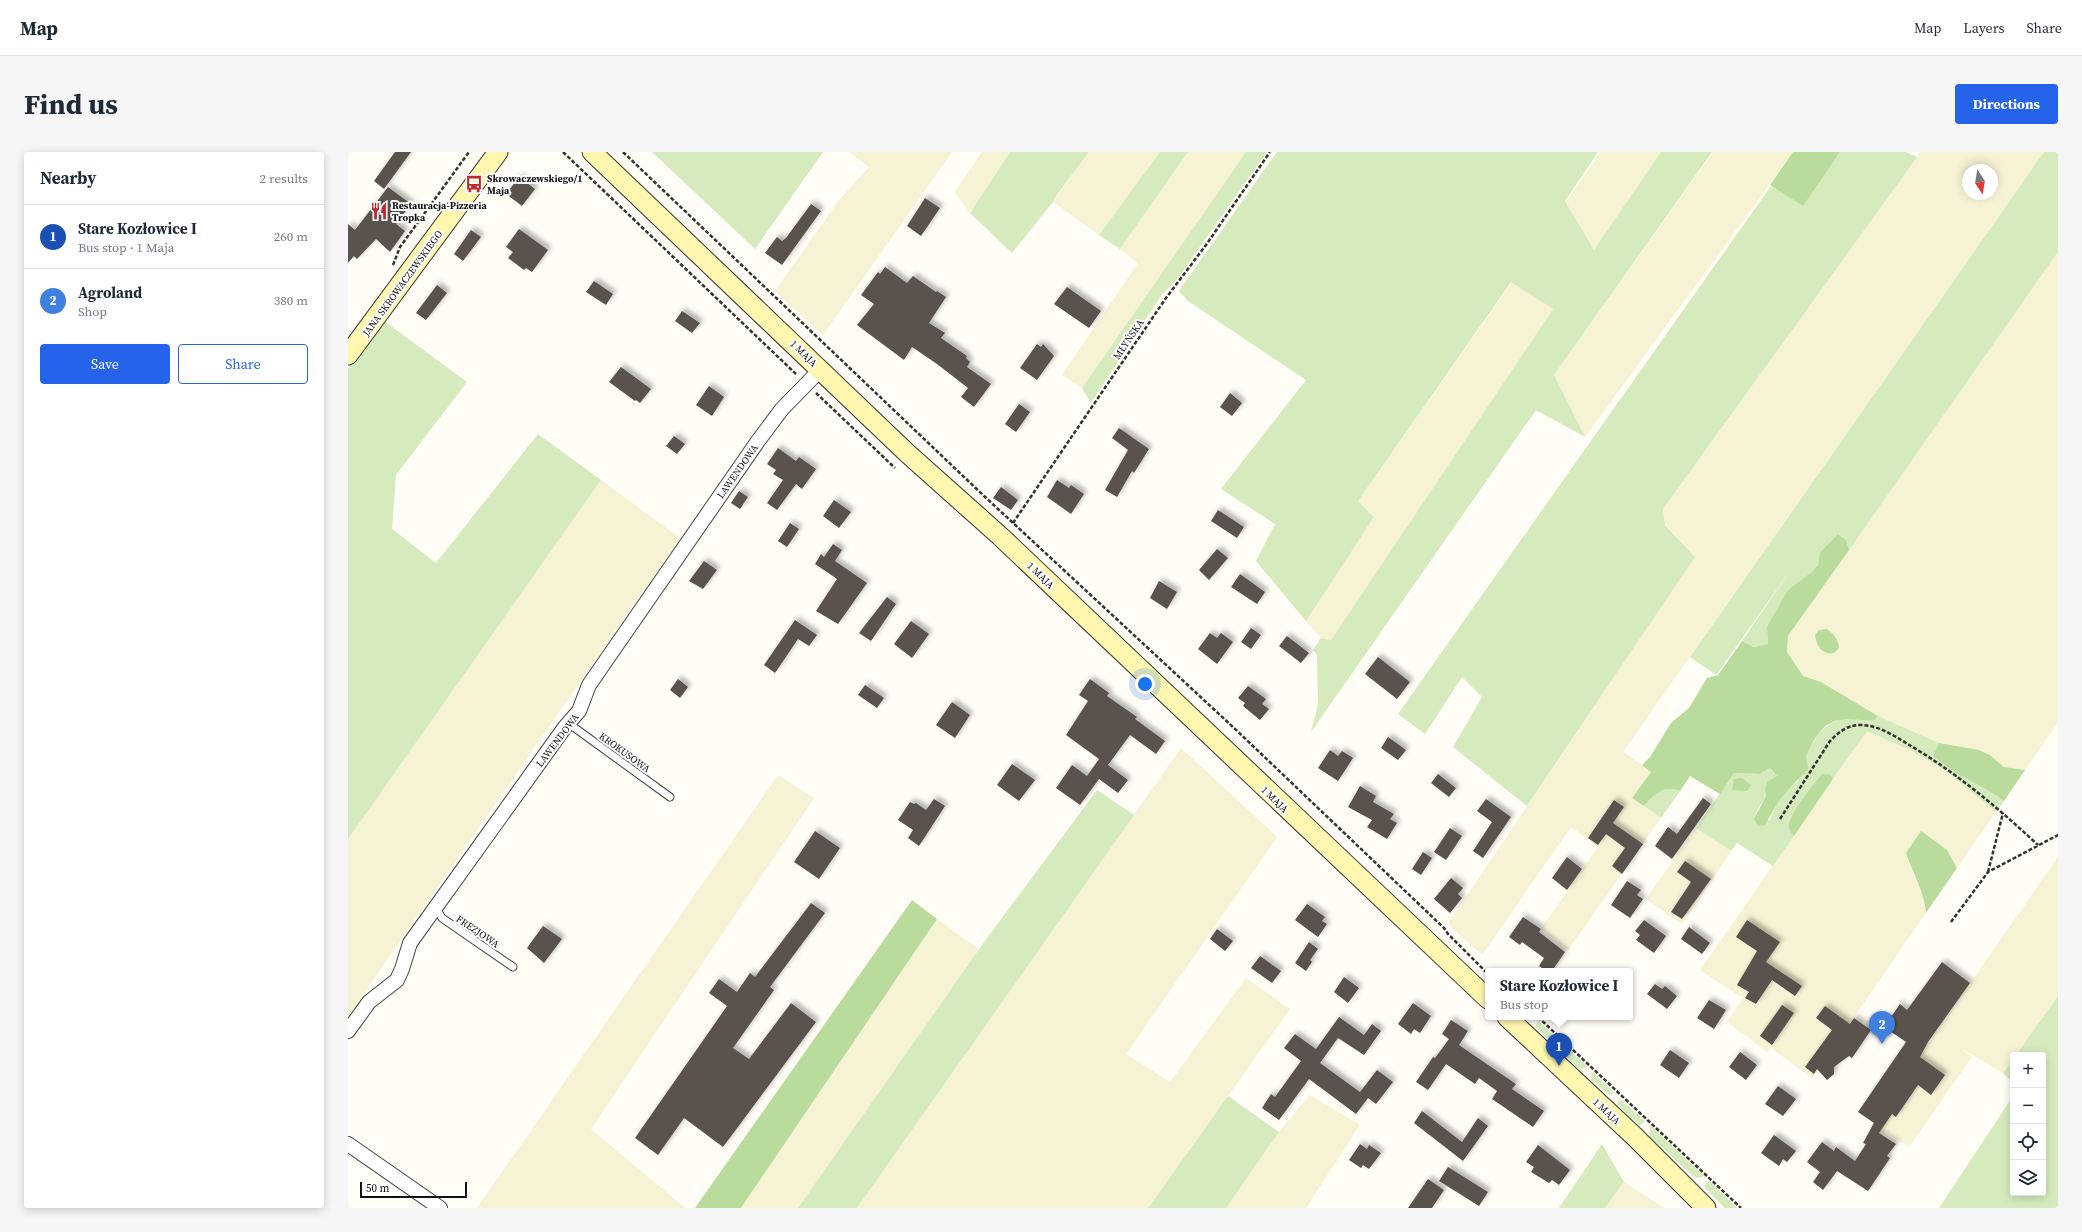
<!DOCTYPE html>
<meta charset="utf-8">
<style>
:root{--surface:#fff;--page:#f6f6f7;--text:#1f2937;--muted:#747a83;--line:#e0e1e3;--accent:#2563eb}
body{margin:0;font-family:"Source Serif 4",serif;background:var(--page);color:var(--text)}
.controls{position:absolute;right:12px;bottom:12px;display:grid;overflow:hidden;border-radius:4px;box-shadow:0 2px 10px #0003}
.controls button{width:36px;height:36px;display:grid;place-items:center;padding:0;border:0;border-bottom:1px solid var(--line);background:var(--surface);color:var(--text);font:20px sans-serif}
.compass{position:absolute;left:1614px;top:12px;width:36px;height:36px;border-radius:50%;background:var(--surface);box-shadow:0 2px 10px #0003;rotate:168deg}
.scale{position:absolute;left:12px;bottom:10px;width:107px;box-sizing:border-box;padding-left:4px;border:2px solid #111;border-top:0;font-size:11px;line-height:14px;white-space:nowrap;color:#111;-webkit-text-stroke:3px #fff;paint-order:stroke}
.you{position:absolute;left:797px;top:532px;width:14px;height:14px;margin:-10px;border:3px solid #fff;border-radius:50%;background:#1a73e8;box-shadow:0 0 0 6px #1a73e833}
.badge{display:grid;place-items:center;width:26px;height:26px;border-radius:50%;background:var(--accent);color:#fff;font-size:13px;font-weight:700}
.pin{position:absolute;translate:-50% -33px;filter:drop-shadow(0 1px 2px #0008)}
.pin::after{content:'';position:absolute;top:21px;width:14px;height:12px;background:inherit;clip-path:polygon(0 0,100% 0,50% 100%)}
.popup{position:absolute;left:1137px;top:816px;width:148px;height:52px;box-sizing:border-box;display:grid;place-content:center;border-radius:4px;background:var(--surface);filter:drop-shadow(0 1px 3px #0005);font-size:13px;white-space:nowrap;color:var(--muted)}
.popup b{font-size:15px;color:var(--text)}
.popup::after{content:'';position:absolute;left:50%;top:100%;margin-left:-8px;border:8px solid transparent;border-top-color:var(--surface)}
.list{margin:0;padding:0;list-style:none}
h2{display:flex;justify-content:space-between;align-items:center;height:52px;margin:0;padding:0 16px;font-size:17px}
h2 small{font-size:13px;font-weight:400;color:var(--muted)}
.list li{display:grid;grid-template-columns:26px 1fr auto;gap:12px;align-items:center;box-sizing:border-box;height:64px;padding:0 16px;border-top:1px solid var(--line)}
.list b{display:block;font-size:15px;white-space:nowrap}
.list p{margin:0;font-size:13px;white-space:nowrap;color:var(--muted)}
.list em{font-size:13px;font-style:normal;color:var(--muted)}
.actions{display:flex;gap:8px;padding:12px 16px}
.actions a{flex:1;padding:9px 0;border:1px solid var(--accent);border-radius:4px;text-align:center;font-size:14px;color:var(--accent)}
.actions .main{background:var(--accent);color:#fff}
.icon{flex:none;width:22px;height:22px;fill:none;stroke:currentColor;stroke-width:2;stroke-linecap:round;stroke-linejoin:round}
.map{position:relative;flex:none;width:1710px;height:1056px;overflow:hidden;border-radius:4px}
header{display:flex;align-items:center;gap:24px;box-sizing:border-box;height:56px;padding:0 20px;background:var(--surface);border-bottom:1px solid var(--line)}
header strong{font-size:19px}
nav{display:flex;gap:22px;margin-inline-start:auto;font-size:14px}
.intro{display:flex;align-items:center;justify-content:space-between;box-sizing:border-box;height:96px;padding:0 24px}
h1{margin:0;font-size:28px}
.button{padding:10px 18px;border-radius:4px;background:var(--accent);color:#fff;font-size:14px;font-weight:700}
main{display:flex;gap:24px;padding:0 24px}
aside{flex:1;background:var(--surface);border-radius:4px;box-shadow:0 2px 10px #0003}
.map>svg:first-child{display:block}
.farmland{fill:#f6f3d4;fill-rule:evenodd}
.green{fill:#d5ebbd}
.forest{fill:#b9dc9c}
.building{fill:#5a524d;filter:url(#shadow)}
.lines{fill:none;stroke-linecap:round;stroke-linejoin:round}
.lane-casing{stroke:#444;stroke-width:9}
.street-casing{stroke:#444;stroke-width:16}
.secondary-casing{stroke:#333;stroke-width:21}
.path{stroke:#333;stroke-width:2.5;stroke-dasharray:4 2;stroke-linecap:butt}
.lane{stroke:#fff;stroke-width:7}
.street{stroke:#fff;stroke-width:14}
.secondary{stroke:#fff6b0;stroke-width:19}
.labels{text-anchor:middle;stroke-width:4;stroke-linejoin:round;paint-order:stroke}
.poi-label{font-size:10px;font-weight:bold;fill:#111;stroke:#fff;text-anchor:start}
.street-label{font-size:10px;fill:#111;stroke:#fff}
</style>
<header>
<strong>Map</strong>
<nav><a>Map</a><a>Layers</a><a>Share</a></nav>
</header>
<div class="intro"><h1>Find us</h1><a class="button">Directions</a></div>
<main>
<aside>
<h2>Nearby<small>2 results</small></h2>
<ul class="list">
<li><span class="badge" style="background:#1a4fb4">1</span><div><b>Stare Kozłowice I</b><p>Bus stop · 1 Maja</p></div><em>260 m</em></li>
<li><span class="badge" style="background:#3f7fe0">2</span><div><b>Agroland</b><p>Shop</p></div><em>380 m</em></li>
</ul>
<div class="actions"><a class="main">Save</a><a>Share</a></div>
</aside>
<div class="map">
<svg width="1710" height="1056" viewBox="0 0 1710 1056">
<defs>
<filter id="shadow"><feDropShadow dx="3.5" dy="-3.5" stdDeviation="2" flood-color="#0004"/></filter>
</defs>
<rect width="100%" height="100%" fill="#fffdf5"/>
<path class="farmland" d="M501,0H604L475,183L427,139L491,48L521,15Z
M634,0H662L622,61L607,40Z
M740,0H812L751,83L705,50Z
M840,0H898L734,236L714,223L790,111L772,97Z
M1253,0H1315L1245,100L1218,50Z
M1365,0H1445L1237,285L1206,223Z
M1572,0H1696L1275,600L1303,619L1285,646L1313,666L1220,798L1193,777L1250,695L1223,675L1134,803L1100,772L1347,405L1317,372L1315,357ZM1620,18H1644V42H1620Z
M1710,100V571L1677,618L1656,615L1642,603L1631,598L1591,591L1530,564L1473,530L1455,524L1439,500L1440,484Z
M1164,130L1205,157L983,488L973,486L958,469L1026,365L1010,349Z
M253,328L332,386L0,864V685Z
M1519,579L1566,600L1595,617L1648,660L1609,716L1599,698L1558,701L1566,724L1577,749L1578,761L1464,926L1423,896L1419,900L1379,870L1395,846L1352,818Z
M833,596L929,685L778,902L822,930L898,826L942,857L800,1056H509Z
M430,623L466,646L243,977L337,1056H129Z
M1348,676L1383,699L1334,772L1298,747Z
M1710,705V844L1668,903H1665V907L1655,921L1614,897L1624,905L1561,995L1537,979L1534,983L1522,975Z
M589,767L631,797L450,1056H393Z
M962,943L1012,973L958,1056H878L931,980Z
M1276,1030L1316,1056H1257Z"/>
<path class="green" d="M304,0H475L407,97Z
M662,0H741L708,44L705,50L664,101L622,61Z
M812,0H840L772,97L751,83Z
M898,0H919L830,126L813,144L743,251L734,236Z
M929,0H1250L1217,49L1246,98L1313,0H1364L1206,223L1237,285L1188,258L963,580L970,552L969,503L965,498L973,486L983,488L1205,157L1163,130L1010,349L1026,365L958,469L908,409L927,372L873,337L958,228L840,149L831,139Z
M1492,0H1558L1569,5L1315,357L1317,373L1347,405L1179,654L1105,595L1134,545L1114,525L1077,582L1050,562L1423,34L1456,51Z
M1696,0H1710V100L1501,398L1498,388L1490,382L1472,400L1470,413L1419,475L1420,492L1406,495L1394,489L1442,419L1368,523L1342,505Z
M36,169L119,230L48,323L44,377L88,411L190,282L253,328L0,687V217Z
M1530,564L1591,591L1585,604L1609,622L1636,636L1656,649L1648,660L1595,617L1566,600L1519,579L1485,627L1483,623L1453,651L1441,676L1446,684L1425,714L1389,691L1383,699L1348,676L1386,621L1412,622L1422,616L1429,624L1417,638L1418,644L1407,662L1421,669L1431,647L1450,629L1459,611L1458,604C1467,586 1477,567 1501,567C1509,567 1518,569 1526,569Z
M1322,636L1332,639L1313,666L1296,654L1311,639Z
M749,638L786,663L509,1056H450L631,797Z
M1710,844V1056H1591L1665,944V1041H1695V903H1668Z
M1190,869L1205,882L1199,886L1187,875Z
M1209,887L1239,914L1238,916L1231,917L1209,896L1206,891Z
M1665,907V931L1655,921Z
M1245,920L1266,941L1261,943L1242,927Z
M880,944L931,980L878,1056H800Z
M1272,947L1297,969L1292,973L1290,972L1269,952Z
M1302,973L1356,1024L1350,1026L1346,1025L1301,984Z
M1254,992L1276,1030L1257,1056H1211Z
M1361,1028L1389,1056H1377L1358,1037L1356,1034Z"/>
<path class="forest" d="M1445,0H1492L1455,54L1422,33Z
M1490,382L1498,388L1501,398L1440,484L1439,500L1455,524L1473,530L1530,564L1526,569L1499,567L1487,569L1477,574L1466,588L1458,604L1460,617L1432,647L1417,673L1410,674L1406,667L1418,644L1417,638L1419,630L1429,624L1422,616L1412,622L1386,621L1372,642L1342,624L1332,639C1313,633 1308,642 1296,654L1284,646L1303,620L1294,613L1302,605L1323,571L1341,556L1359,526L1370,523L1394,489L1406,495L1420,492L1419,475L1440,438L1464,420L1470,413L1472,400Z
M1479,477C1486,482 1490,487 1491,496L1486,501C1473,503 1469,494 1467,483L1471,478Z
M1591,591L1631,598L1642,603L1656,615L1677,618L1656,649L1636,636L1609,622L1585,604Z
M1474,622L1483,623L1485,627L1446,684C1444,682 1441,678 1441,676C1439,664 1466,632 1474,622Z
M1394,626L1403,633L1399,639L1384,638L1386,627Z
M1573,679L1599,698L1609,716L1578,761C1577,741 1564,720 1558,701Z
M564,748L589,767L393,1056H347Z"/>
<path class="building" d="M47,0H63L36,37L26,29Z
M171,25L187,37L174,54L158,42Z
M40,35L63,52L48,72L57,79L42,100L28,87L9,107L6,104L0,111V72L7,78Z
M577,46L592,56L573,84L559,74Z
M463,52L473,59L434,113L417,101L429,85L434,89L438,86Z
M171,77L200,98L184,120L178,116L176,118L160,106L165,100L158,95Z
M123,78L133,85L115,109L106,102Z
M537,115L559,131L565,124L588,140L589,139L598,145L581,171L597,181L593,186L619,204L618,206L622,210L619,215L643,232L626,255L613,245L620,236L589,212L564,195L556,208L509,173L526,152L513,143L530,120L532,122Z
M246,129L265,142L258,153L238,140Z
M89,133L99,141L78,168L68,161Z
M719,135L753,159L741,176L706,152Z
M334,159L352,171L344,181L327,169Z
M689,192L693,195L695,192L706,204L689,228L672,216Z
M273,215L303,237L292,251L288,248L287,249L261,230Z
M361,234L376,245L364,264L348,253Z
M882,241L894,251L884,264L872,255Z
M671,252L682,260L668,280L657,272Z
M771,276L801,297L786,321L784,319L769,345L757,338L780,298L764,286Z
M326,284L337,292L329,302L318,294Z
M430,296L448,309L451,305L468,317L454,337L448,332L429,358L419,351L435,328L425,322L428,318L419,312Z
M709,328L721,336L723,333L736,342L723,362L699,345Z
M653,335L670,348L663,358L645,346Z
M391,339L400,345L392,357L383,351Z
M486,348L503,360L491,376L475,364Z
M870,358L896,375L889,386L863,369Z
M442,371L451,377L439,395L430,389Z
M485,392L494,398L487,409L519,431L490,472L468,459L489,427L467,412L473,402L476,405Z
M869,397L880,406L861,428L851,418Z
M356,409L369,418L355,437L341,429Z
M892,422L917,440L909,452L883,435Z
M811,429L829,440L819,457L802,446Z
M539,445L548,452L523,489L511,481Z
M447,468L469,483L461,494L450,487L427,521L416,513Z
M563,469L581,482L564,506L546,492Z
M903,476L913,483L903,497L893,490Z
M862,481L869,486L873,481L885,490L869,512L850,497Z
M939,484L961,501L953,511L931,494Z
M1030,505L1062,530L1049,547L1017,522Z
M330,527L340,535L332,546L322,538Z
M742,527L761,541L759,544L789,565L787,567L817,589L808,602L782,583L760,613L780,628L770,641L751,627L732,653L708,636L724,613L739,624L751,607L718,583L740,549L731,543Z
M517,533L536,546L529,556L510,543Z
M900,534L918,547L914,552L921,557L912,568L895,554L897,551L890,546Z
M604,550L622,563L607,586L588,573Z
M1040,585L1058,598L1050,608L1033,596Z
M982,598L990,604L994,599L1005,606L990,629L970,616Z
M664,612L687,628L671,649L649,633Z
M1090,622L1108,636L1101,645L1083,631Z
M1012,634L1028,644L1025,650L1046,662L1042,667L1049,671L1039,687L1019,675L1024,668L1000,655Z
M1355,646L1363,652L1324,707L1307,694L1320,675L1329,682Z
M586,647L597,654L571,694L560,686L565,678L550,668L562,650L566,652L568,651L578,658Z
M1138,647L1163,665L1135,706L1125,699L1144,670L1129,659Z
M1266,648L1276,655L1265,671L1295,692L1274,722L1264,714L1277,696L1258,682L1250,693L1240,686Z
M1102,676L1114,684L1098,708L1086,700Z
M467,679L492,696L471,727L446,710Z
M1075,700L1084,706L1073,723L1064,717Z
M1219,705L1234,717L1219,738L1204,726Z
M1337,709L1363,727L1334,767L1323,760L1343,730L1329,720Z
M1103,726L1115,736L1110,742L1114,746L1102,761L1086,747Z
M1279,729L1293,738L1289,743L1295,747L1282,766L1263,753Z
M463,751L477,761L422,835L426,838L385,896L401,907L443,851L468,870L375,995L336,966L310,1003L287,986L379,854L361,841L371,827L389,840L402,821L407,825Z
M959,752L977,765L974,769L979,772L970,785L947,768Z
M1175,765L1193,777L1191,780L1217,800L1204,819H1198L1191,814L1196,806L1174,790L1172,793L1161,785Z
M1296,768L1318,784L1306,801L1288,788L1292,783L1287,779Z
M1399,768L1432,790L1418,810L1454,834L1447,844L1424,828L1408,852L1397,846L1401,840L1389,833L1409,799L1388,785Z
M195,774L214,787L196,811L179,796Z
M1341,775L1362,791L1354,802L1333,787Z
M869,777L885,789L877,799L862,787Z
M961,790L970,797L962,808L964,810L958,819L947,811Z
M912,804L933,819L924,831L903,816Z
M1594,810L1622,831L1580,890L1572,905L1597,923L1583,943L1570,933L1548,965L1544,962L1531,981L1548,992L1539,1004L1542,1006L1520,1039L1489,1019L1475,1038L1465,1030L1472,1020L1459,1010L1474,990L1486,999L1488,995L1507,1009L1518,992L1515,991L1526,971L1510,960L1558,890L1536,875L1552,852L1559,858Z
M996,825L1011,836L1000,851L986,840Z
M1307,832L1314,837L1317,834L1329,844L1319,857L1299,842Z
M1361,848L1378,858L1366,877L1349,866Z
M1065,851L1083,864L1072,881L1066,877L1063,882L1050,872Z
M1434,853L1446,861L1424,893L1412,884Z
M1477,854L1502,872L1506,866L1523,878L1504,906L1501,904L1486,915V922L1479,928L1469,917L1466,922L1457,915L1484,878L1468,866Z
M991,865L1016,883L1024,872L1033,879L1016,903L990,886L972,911L1012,940L1029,918L1045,930L1028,952L1020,946L1008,962L961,927L931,968L914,956L923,942L927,945L953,909L936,896L947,882L968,897Z
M1103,868L1120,879L1111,893L1168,932L1164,937L1196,959L1185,975L1144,947L1149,939L1131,926L1127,932L1098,912L1080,938L1068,930L1085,905L1087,906L1101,887L1094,882Z
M1322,898L1341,911L1331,926L1312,913Z
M1392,900L1409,913L1398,928L1381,915Z
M1430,934L1448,947L1435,964L1417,952Z
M1074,959L1114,990L1130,966L1140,974L1115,1009L1066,971Z
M1426,983L1448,999L1439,1010L1435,1007L1431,1014L1413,1001Z
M1012,992L1019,997L1021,993L1033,1001L1021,1017L1015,1013L1013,1016L1001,1008Z
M1190,993L1222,1018L1211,1033L1204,1028L1201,1031L1183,1020L1186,1015L1178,1010Z
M1100,1015L1140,1040L1131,1054L1091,1029Z
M1080,1027L1096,1038L1084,1056H1060Z"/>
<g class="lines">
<g class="lane-casing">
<path id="lane" d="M220,571L322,645
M88,756L94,766L165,815"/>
</g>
<g class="street-casing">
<path id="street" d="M0,879L21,850L49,828L54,817L62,791L217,575L231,559L241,533L410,289L434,257L473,217
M0,992L92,1056"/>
</g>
<g class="secondary-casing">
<path id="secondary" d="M244,0L559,301L652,384L1140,847
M0,203L150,0
M1159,865L1286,984L1358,1056"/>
</g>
<path class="path" d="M215,0L448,222
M275,0L636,344L885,575L1096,776L1100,782L1140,822
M45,113L52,95L121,0
M468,241L547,316
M665,371L818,146L858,93L922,0
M1432,667L1482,589C1491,580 1499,573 1513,573C1531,573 1548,585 1563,594C1610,622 1650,656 1690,693
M1640,720L1655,661
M1603,770L1640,720L1710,683
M1190,865L1393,1056"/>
<use href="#lane" class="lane"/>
<use href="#street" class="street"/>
<use href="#secondary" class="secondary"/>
</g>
<defs>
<g id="bus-bare" transform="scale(1.38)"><path d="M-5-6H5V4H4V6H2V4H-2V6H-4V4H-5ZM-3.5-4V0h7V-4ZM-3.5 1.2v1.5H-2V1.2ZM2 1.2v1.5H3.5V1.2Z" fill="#c4262e" stroke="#fff" stroke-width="2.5" paint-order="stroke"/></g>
<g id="restaurant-bare" transform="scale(1.38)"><path d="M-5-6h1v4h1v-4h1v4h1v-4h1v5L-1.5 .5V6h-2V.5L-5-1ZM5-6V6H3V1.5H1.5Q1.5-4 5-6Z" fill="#c4262e" stroke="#fff" stroke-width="2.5" paint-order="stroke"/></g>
</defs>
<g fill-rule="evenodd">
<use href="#bus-bare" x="126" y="32"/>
<use href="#restaurant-bare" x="31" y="59"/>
</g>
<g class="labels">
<g class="poi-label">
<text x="139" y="30">Skrowaczewskiego/1<tspan x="139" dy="12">Maja</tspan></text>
<text x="44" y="57">Restauracja-Pizzeria<tspan x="44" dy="12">Tropka</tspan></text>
</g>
<g class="street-label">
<text transform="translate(54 131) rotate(-54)" y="4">JANA SKROWACZEWSKIEGO</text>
<text transform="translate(780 187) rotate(-56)" y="4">MŁYŃSKA</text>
<text transform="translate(456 201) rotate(44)" y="4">1 MAJA</text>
<text transform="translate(389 319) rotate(-55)" y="4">LAWENDOWA</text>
<text transform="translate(693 423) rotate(44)" y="4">1 MAJA</text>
<text transform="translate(209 588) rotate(-53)" y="4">LAWENDOWA</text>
<text transform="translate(277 600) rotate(36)" y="4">KROKUSOWA</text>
<text transform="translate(927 647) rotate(44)" y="4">1 MAJA</text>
<text transform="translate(130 779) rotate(34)" y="4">FREZJOWA</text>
<text transform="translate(1259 959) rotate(43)" y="4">1 MAJA</text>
</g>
</g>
</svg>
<div class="controls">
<button>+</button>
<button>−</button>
<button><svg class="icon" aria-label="locate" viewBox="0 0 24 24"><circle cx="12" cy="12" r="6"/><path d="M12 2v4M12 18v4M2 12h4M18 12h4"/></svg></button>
<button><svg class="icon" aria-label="layers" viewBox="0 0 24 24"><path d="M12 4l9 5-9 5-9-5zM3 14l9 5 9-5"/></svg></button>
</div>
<svg class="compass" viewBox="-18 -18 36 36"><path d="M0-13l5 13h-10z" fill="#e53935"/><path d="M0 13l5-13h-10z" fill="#747a83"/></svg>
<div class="scale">50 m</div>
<div class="you"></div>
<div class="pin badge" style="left:1211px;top:914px;background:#1a4fb4">1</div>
<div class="popup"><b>Stare Kozłowice I</b>Bus stop</div>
<div class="pin badge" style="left:1534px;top:892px;background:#3f7fe0">2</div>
</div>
</main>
